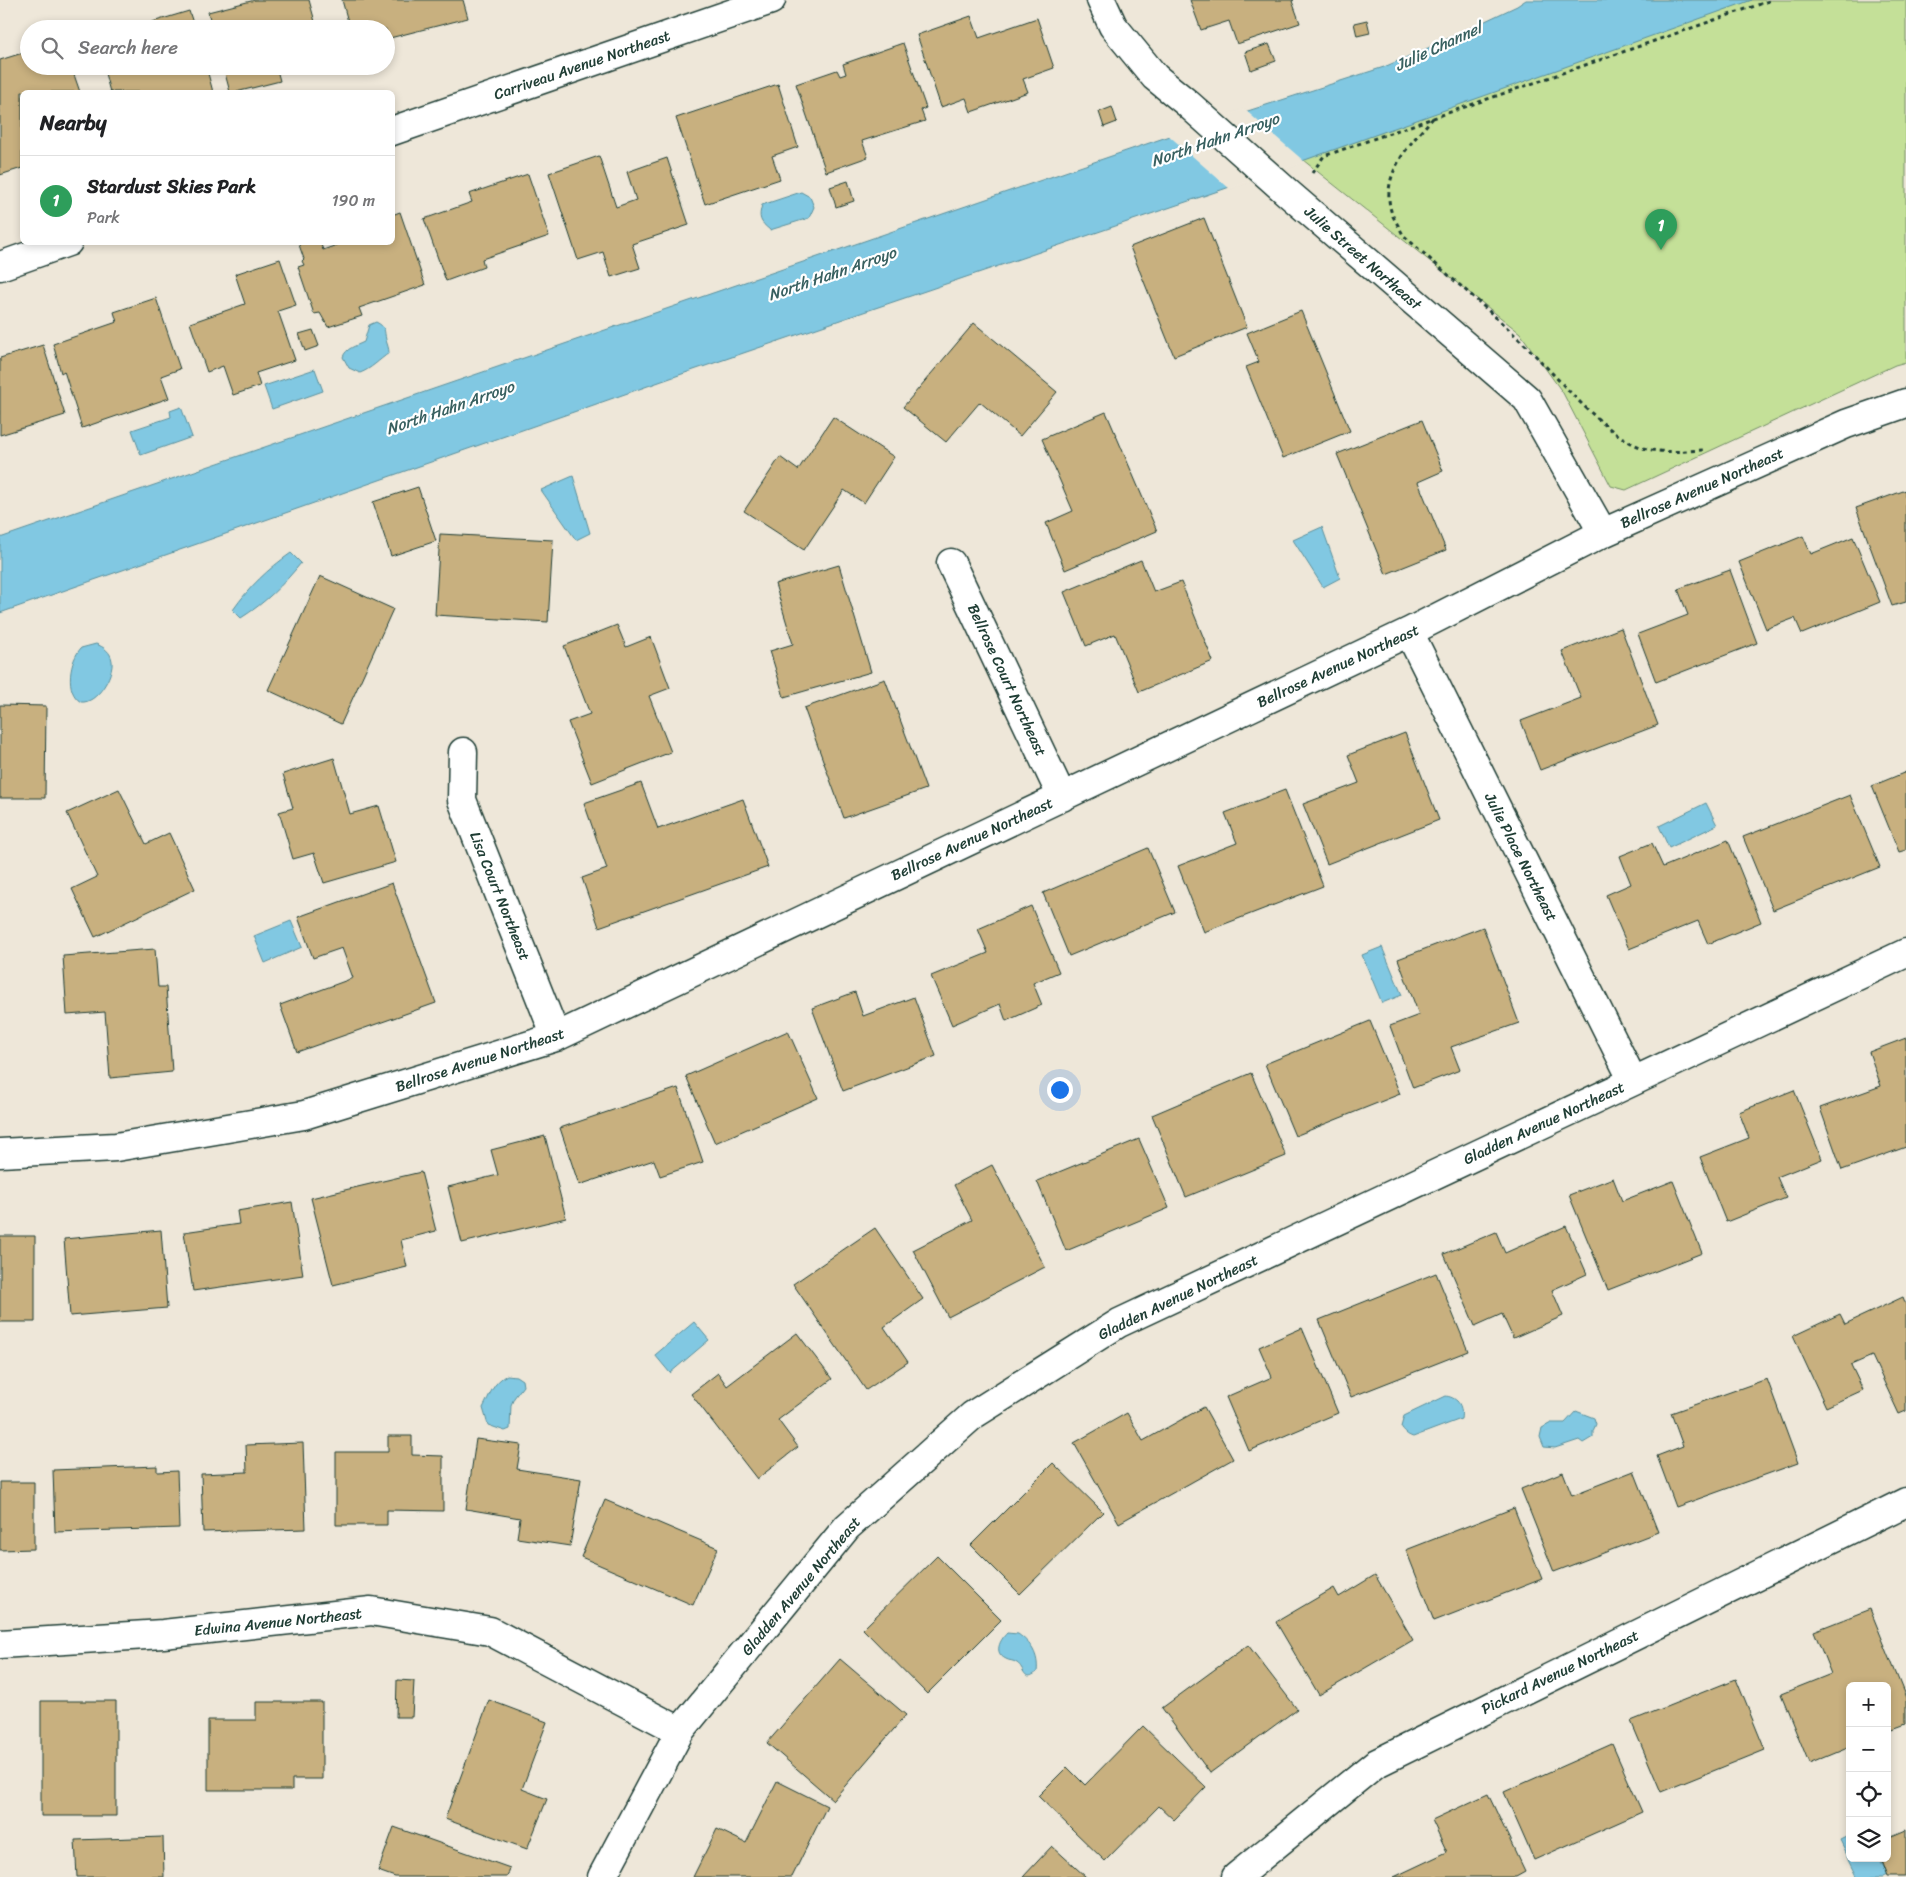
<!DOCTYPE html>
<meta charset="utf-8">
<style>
:root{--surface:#fff;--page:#f2f2f2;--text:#202124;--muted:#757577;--line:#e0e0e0;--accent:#db2777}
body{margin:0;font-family:Sriracha,sans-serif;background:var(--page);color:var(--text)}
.controls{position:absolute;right:15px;bottom:15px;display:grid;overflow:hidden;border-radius:8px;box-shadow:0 2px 8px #0003}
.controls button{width:45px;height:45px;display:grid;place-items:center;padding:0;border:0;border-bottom:1px solid var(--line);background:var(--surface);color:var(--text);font:25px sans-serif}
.you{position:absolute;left:1059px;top:1089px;width:18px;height:18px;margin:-12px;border:4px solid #fff;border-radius:50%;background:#1a73e8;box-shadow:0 0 0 8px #1a73e833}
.badge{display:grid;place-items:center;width:32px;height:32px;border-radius:50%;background:var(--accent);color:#fff;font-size:16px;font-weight:700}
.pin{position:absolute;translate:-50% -41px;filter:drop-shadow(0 1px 2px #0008)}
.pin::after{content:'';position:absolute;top:26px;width:18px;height:15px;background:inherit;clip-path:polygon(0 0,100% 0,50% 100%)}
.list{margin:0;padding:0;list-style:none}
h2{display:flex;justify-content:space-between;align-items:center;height:65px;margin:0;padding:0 20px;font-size:21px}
h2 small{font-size:16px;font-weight:400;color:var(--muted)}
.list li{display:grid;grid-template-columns:32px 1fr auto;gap:15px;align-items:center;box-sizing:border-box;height:90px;padding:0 20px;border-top:1px solid var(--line)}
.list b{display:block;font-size:19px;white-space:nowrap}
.list p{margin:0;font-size:16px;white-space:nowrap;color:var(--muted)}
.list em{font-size:16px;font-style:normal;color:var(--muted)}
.icon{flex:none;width:28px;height:28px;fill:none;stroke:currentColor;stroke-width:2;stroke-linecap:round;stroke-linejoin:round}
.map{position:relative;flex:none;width:1906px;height:1877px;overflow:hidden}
.search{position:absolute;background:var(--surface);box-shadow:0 2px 8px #0003;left:20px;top:20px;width:375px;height:55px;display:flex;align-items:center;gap:12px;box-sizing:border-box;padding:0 18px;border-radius:28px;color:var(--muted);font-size:19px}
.panel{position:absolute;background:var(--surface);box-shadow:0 2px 8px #0003;left:20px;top:90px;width:375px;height:155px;border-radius:8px}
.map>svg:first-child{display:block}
.park{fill:#c4e098;stroke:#728e66}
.water{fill:#81c8e2;stroke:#5a909c}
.pier{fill:#eee7d9}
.building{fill:#c8b07f;stroke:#1f3d34}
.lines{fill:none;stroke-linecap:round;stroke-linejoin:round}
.street-casing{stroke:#1f3d34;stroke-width:31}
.path{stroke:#1f3d34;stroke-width:3;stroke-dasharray:4 4;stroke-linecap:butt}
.street{stroke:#fff;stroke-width:28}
.labels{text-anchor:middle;stroke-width:4.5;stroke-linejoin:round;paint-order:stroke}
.street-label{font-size:15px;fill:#1f3d34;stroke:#fff}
.water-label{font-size:16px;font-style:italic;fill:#386060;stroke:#fff}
</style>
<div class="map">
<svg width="1906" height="1877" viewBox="0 0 1906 1877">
<rect width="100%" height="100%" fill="#eee7d9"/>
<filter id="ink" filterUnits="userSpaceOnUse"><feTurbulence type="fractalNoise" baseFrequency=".02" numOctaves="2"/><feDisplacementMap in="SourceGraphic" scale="10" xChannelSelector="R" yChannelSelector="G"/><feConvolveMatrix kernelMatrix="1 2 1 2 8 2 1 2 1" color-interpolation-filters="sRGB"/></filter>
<g filter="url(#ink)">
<path class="park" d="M1607,0H1906V362L1895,365L1626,490L1611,486L1563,393L1520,333L1303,160L1400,125Z"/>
<path class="water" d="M1526,0H1752L1224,189L682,374L0,613V538L1161,139L1384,67L1428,48L1517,6Z
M801,192L810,197L814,207L809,218L770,230C760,222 758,218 762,205Z
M376,322C386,327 384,330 386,340C387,344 389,348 389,353C379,360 371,369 360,373L349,368L343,357C346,348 356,346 364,342L369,325Z
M315,369L323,391L272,409L264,386Z
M181,407L192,437L141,455L132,430L171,417L170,411Z
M573,476L590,533L576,540L541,490Z
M1322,527L1340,578L1323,587L1293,540Z
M291,553L301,563C283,585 265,603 241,618L233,610C249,587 268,569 291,553Z
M96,644C104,647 111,652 112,661C114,675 97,704 81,702C64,692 70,660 81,648Z
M1706,803L1717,825L1669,848L1659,826Z
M291,921L302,947L265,963L254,936Z
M1382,947L1402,995L1382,1003L1362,955Z
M694,1322L709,1340L670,1373L655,1355Z
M507,1375L516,1376L522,1380L523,1386L514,1398L511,1405L510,1429L505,1431L488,1425L483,1408C490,1395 493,1382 507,1375Z
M1446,1396C1459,1398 1463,1407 1461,1419L1413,1437C1407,1435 1404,1432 1401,1427L1404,1416Z
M1576,1411L1594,1418L1596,1424L1593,1431V1437L1583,1443L1579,1440L1555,1448L1544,1447L1540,1437L1542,1428L1551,1423H1565Z
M1007,1633L1018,1634C1031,1643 1039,1655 1037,1672C1023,1683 1025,1668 1017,1663C1013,1660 1009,1661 1006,1659C993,1653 1000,1640 1007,1633Z
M1850,1836V1858H1878L1887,1875L1883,1877H1858L1840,1841Z"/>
<path class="pier" d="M1244,109L1305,162L1230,189L1167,134Z"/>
<path class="building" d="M255,0H309L317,29H213L208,12Z
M342,0H463L468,18L386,39V29H350Z
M1190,0H1294L1292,1L1300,23L1237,44L1229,21L1201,30Z
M189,11L195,29H129Z
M971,16L979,38L1037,18L1054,68L1023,79L1028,92L971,112L966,98L941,107L917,35Z
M1367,20L1370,33L1357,36L1354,23Z
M903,43L926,108L921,110L925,121L862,141L868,157L826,172L796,84L837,70L840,76L846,74L843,64Z
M1269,44L1276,61L1251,70L1245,52Z
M29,51V66H71L80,92H22V168L0,175V60Z
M103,66H206L213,92H110Z
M223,66H276L280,81L236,92H230Z
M778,84L798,147L772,156L780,179L705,204L676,118Z
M1112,107L1117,122L1104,127L1099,112Z
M599,156L616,207L636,200L627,172L667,158L689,225L632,244L640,268L611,277L603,252L578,260L549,173Z
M528,174L549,236L482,259L484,267L446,281L424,219L472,202L469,194Z
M848,181L854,201L836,207L830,187Z
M400,212L425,285L359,308L362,316L328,327L320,313L314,314L298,267L304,265L302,261L304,259L298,242H320L323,250L345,242H392V215Z
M1204,218L1247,327L1174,356L1130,247Z
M280,259L296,305L278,311L295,360L256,373L260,386L233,395L223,366L207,372L190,323L245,304L235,274Z
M156,298L180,369L161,376L169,398L82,428L64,371L61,373L53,344L117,322L114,312Z
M1301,311L1350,431L1283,458L1246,367L1259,362L1247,333Z
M974,323L1057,392L1020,436L980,402L946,442L903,407Z
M313,330L319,346L305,351L299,334Z
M43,345L65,415L0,435V358Z
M1106,412L1157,531L1065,570L1046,523L1073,511L1042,439Z
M833,417L894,457L864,503L844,490L804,550L744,511L780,457L798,470Z
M1422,420L1443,471L1418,482L1446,550L1386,574L1337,454Z
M418,487L436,541L391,556L373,502Z
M1906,490V602L1892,606L1856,508Z
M440,534L553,540L548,622L435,615Z
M1803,536L1811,554L1853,537L1880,602L1802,634L1795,618L1766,629L1739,562Z
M1141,560L1154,592L1181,582L1213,661L1139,692L1115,634L1086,646L1064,592Z
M839,565L871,672L784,697L770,651L793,644L775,584Z
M1730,570L1757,643L1656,682L1638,634L1688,615L1678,589Z
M320,576L393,609L341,724L268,690Z
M617,625L626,647L651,637L670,688L649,696L671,752L592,783L568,722L590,714L564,646Z
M1621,628L1658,725L1540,770L1521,721L1581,698L1562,651Z
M885,679L926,789L844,818L804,708Z
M0,705L46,706L45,798H0Z
M1405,733L1439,820L1327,864L1303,804L1359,783L1348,755Z
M334,758L350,814L379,806L396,862L324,883L314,853L293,859L279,812L293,808L283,774Z
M1906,772V850L1899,852L1872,786Z
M641,783L658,829L743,799L768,867L599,927L582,878L607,869L584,803Z
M119,789L146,844L169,833L195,889L95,937L72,889L97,877L67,813Z
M1285,790L1323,886L1204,932L1178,866L1237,843L1225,813Z
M1850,795L1880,867L1773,910L1743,837Z
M1728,840L1761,922L1708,944L1698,921L1629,949L1606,895L1631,884L1620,856L1652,843L1663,867Z
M1148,848L1175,912L1069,956L1043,893Z
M392,883L436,1003L297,1052L280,1005L353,978L342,948L313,958L298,917Z
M1031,906L1059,972L1033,983L1042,1005L1006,1021L1000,1004L952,1025L931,976L988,953L978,929Z
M1483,927L1519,1023L1451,1047L1460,1070L1413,1088L1390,1026L1419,1015L1398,959Z
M155,949L158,987H166L172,1072L110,1078L105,1012L67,1015L63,956Z
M855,992L863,1016L914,997L936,1056L843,1091L812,1008Z
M1370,1021L1400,1094L1295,1136L1265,1064Z
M788,1031L818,1098L715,1143L686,1076Z
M1906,1038V1147L1842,1170L1820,1108L1881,1086L1869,1052Z
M1251,1073L1286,1156L1186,1197L1152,1115Z
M678,1088L703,1162L660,1176L654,1160L579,1185L560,1128Z
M1794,1090L1822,1159L1777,1177L1786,1198L1726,1222L1700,1157L1749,1138L1739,1112Z
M545,1136L566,1218L462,1243L448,1187L498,1175L491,1150Z
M1139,1139L1169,1208L1066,1251L1037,1181Z
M992,1165L1045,1267L948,1317L913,1250L972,1220L954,1185Z
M421,1172L436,1231L401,1240L407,1267L333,1285L311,1198Z
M1613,1178L1622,1201L1673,1181L1702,1253L1608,1290L1569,1195Z
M292,1202L303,1275L193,1291L184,1232L239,1224L237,1211Z
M1566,1226L1587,1274L1552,1290L1563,1316L1513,1338L1502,1314L1475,1326L1444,1254L1496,1232L1505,1253Z
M875,1228L923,1299L884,1327L908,1362L866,1390L793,1284Z
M161,1230L167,1308L70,1316L64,1239Z
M0,1236H35V1322H0Z
M1436,1273L1468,1351L1351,1397L1319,1320Z
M1903,1297L1906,1305V1411L1899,1414L1872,1356L1851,1365L1863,1390L1826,1407L1793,1336L1840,1314L1845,1324Z
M1302,1328L1338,1413L1249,1451L1226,1397L1272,1377L1259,1347Z
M797,1333L832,1379L778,1420L798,1447L757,1479L691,1394L718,1373L727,1386Z
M1767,1379L1798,1463L1676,1507L1657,1456L1683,1446L1671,1413Z
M1204,1407L1233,1459L1119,1523L1074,1443L1127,1413L1143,1441Z
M388,1436H412V1455L443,1456V1511L387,1510V1525H336V1452H388Z
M476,1439L521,1445L517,1469L581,1479L570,1546L517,1538L520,1518L466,1509Z
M303,1443L306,1529L203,1532L201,1474L247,1472L246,1445Z
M1053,1463L1103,1512L1020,1594L971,1545Z
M157,1466V1472L177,1471L179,1528L55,1532L53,1470Z
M1634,1471L1658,1532L1554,1572L1521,1489L1563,1472L1572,1495Z
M0,1482H34V1549L0,1550Z
M605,1500L718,1548L693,1605L581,1557Z
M1514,1508L1542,1579L1434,1621L1406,1550Z
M937,1556L1001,1620L927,1694L863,1629Z
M1375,1575L1413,1640L1319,1695L1276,1622L1334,1588L1339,1597Z
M1870,1609L1906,1698V1724L1887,1731V1686H1850V1746L1809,1763L1781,1694L1831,1674L1814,1631Z
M1248,1645L1297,1709L1210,1773L1162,1708Z
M840,1659L906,1715L833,1800L767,1743Z
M1736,1679L1765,1750L1661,1792L1631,1721Z
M397,1680L414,1681L412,1717H396Z
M489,1700L547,1722L522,1789L547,1799L527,1849L445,1819Z
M41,1701H116V1816H41Z
M256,1702H322V1779H292V1790H208V1720H256Z
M1143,1726L1206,1787L1174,1820L1159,1806L1105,1861L1038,1796L1067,1767L1085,1785Z
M1612,1744L1642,1812L1534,1860L1504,1792Z
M777,1781L827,1806L792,1877H693L717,1829L746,1843Z
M1488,1794L1525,1872L1516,1877H1394L1447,1852L1432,1820Z
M394,1827L510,1868L507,1877H395L378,1871Z
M1906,1830V1877H1887L1880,1858H1887V1838Z
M163,1837L164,1877H77L75,1840Z
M1052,1846L1086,1877H1023Z"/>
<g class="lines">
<g class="street-casing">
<path id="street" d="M1101,0L1113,26L1155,77L1187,103L1289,194L1527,399L1603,533
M392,131L771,0
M0,266L68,242
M951,563L1062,797
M1409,632L1633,1081
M463,752L462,800L556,1037
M0,1153L116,1147L304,1115L556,1037L1409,632L1603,533L1846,424L1906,403
M0,1644L163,1634L371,1611L490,1631L680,1731
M602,1877L680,1731L847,1527L973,1415L1119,1323L1906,953
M1236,1877L1375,1764L1906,1502"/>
</g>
<path class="path" d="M1433,118C1409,145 1379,175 1392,214C1395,221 1400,228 1403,235C1443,271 1485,306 1524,344C1556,375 1600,431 1640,447C1659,454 1685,451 1704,450
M1312,173L1324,156L1772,0"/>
<use href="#street" class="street"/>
</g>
</g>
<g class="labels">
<g class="street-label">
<text transform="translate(582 65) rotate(-19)" y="5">Carriveau Avenue Northeast</text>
<text transform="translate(1363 258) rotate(41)" y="5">Julie Street Northeast</text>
<text transform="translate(1702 488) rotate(-24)" y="5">Bellrose Avenue Northeast</text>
<text transform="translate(1338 666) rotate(-25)" y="5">Bellrose Avenue Northeast</text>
<text transform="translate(1007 680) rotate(65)" y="5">Bellrose Court Northeast</text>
<text transform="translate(972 839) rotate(-25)" y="5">Bellrose Avenue Northeast</text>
<text transform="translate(1521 857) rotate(63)" y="5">Julie Place Northeast</text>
<text transform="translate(500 896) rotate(68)" y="5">Lisa Court Northeast</text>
<text transform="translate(480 1060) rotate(-18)" y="5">Bellrose Avenue Northeast</text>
<text transform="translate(1544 1123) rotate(-25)" y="5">Gladden Avenue Northeast</text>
<text transform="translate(1178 1297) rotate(-26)" y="5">Gladden Avenue Northeast</text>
<text transform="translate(801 1586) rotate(-50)" y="5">Gladden Avenue Northeast</text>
<text transform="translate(278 1622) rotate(-6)" y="5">Edwina Avenue Northeast</text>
<text transform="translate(1560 1672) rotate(-26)" y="5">Pickard Avenue Northeast</text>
</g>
<g class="water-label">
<text transform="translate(1438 46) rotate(-25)" y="6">Julie Channel</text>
<text transform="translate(1215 139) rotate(-19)" y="6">North Hahn Arroyo</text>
<text transform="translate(832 273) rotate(-19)" y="6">North Hahn Arroyo</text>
<text transform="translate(450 407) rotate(-19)" y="6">North Hahn Arroyo</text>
</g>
</g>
</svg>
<div class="controls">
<button>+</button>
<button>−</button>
<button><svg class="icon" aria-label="locate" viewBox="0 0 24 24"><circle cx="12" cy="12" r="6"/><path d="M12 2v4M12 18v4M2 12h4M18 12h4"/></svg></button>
<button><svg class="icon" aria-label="layers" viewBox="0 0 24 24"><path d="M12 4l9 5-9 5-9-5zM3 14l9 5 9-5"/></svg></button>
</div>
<div class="you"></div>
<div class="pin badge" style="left:1661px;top:250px;background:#2e9e5b">1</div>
<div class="search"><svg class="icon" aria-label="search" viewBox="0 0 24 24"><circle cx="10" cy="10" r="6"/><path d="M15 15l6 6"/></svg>Search here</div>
<section class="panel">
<h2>Nearby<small></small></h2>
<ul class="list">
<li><span class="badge" style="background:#2e9e5b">1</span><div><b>Stardust Skies Park</b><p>Park</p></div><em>190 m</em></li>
</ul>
</section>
</div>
